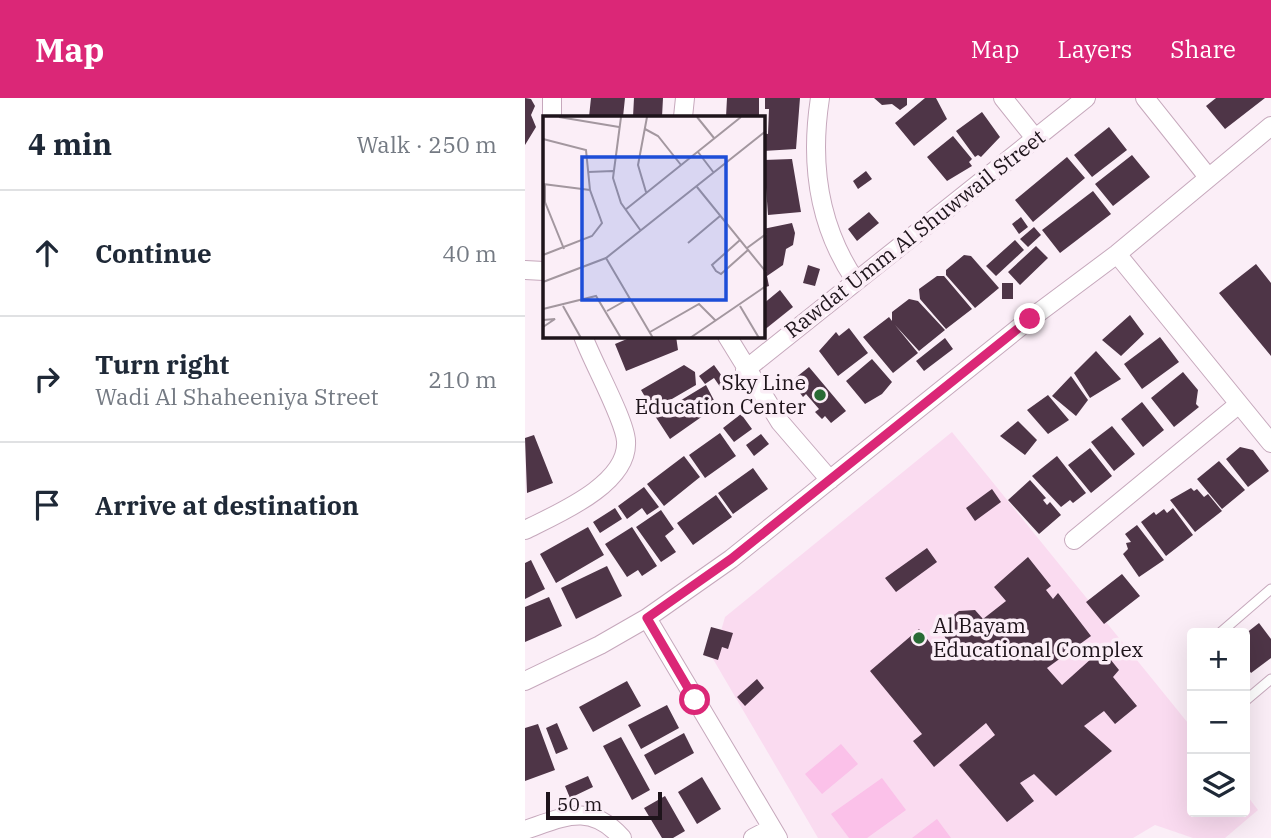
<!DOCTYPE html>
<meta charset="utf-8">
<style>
:root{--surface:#fff;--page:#f6f6f7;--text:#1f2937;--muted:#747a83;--line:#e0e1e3;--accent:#db2777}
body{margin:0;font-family:"IBM Plex Serif",serif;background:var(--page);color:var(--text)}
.controls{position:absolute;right:21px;bottom:21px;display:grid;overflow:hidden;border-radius:7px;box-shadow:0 7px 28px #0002}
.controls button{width:63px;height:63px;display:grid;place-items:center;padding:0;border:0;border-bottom:2px solid var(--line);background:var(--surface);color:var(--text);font:35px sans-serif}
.scale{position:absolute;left:21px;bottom:18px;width:116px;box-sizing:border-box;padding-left:7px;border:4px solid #1e141b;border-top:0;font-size:19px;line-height:24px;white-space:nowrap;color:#1e141b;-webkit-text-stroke:5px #fbeef7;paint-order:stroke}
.stop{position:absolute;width:21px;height:21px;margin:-16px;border:5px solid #db2777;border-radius:50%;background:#fff}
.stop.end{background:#db2777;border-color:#fff;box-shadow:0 2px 7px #0008}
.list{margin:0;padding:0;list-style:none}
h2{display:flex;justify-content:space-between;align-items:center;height:91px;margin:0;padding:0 28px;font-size:30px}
h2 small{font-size:23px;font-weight:400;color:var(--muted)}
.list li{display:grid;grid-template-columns:46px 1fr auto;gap:21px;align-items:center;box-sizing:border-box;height:126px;padding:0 28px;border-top:2px solid var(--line)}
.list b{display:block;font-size:26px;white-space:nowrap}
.list p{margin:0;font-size:23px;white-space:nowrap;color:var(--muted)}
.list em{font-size:23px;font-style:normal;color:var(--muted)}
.icon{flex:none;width:38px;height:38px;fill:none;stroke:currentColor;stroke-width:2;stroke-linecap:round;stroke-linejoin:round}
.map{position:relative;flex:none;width:746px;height:740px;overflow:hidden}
header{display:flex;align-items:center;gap:42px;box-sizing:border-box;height:98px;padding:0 35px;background:var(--accent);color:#fff}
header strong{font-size:33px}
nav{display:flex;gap:38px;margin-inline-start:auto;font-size:24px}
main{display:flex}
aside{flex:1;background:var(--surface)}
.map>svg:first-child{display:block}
.built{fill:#fadbf0}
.green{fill:#fbc1e9}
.building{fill:#4e3547}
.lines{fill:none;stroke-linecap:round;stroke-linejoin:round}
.service-casing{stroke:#c6a8bc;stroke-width:11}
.minor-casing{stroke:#c6a8bc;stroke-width:20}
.service{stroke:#fff;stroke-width:9}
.minor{stroke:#fff;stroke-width:18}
.route{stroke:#db2777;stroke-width:9}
.poi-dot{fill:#296b35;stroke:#fbeef7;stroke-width:2.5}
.labels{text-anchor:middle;stroke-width:7;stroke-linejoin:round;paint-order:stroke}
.street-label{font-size:21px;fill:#1e141b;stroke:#fbeef7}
.poi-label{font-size:21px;fill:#1e141b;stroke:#fbeef7;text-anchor:end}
.inset-road{fill:none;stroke:#a3979f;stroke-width:2}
.view{fill:#1d4ed8;fill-opacity:0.15;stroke:#1d4ed8;stroke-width:3.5}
.inset-edge{fill:none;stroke:#1e141b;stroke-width:3.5}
</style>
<header>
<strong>Map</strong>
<nav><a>Map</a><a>Layers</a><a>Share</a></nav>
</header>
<main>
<aside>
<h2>4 min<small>Walk · 250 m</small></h2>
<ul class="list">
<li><svg class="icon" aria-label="ahead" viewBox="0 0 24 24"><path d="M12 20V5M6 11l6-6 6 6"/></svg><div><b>Continue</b></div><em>40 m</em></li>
<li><svg class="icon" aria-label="right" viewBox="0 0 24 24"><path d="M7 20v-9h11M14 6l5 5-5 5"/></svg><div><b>Turn right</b><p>Wadi Al Shaheeniya Street</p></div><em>210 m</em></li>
<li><svg class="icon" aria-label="arrive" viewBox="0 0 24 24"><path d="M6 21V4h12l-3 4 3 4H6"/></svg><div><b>Arrive at destination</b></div></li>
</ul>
</aside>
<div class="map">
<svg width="746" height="740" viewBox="0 0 746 740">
<rect width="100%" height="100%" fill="#fbeef7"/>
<path class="built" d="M427,334L667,630V714H720V695L733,712L700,740H668L630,727L608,740H293L188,561L200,519Z"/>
<path class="green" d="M316,646L333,666L297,696L280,676Z
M357,680L381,712L342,740H324L306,716Z
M412,721L426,740H387Z"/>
<path class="building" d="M0,0L6,1L10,8L6,17L11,29L0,47Z
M66,0H100L98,19H64Z
M109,0H138L137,19H108Z
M202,0H234V19H201Z
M240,0H275L271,51L238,53V35L243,36L244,11H240Z
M349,0H382V7L375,12L367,6L357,7Z
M400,0H411L422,21L389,48L370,25Z
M691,0H740L700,31L681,8Z
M457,14L475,39L456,59L453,57L450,59L431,33Z
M584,29L602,52L567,79L549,57Z
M428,38L447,61L444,64L447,68L422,83L402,59Z
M607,57L625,79L588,108L570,86Z
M542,59L560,80L508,124L490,102Z
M267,61L276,114L243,117L239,62Z
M341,73L347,81L333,91L328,83Z
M568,93L586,116L535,155L517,132Z
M344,114L354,125L332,143L323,131Z
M496,119L503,129L494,136L487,126Z
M267,125L270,135L268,147L261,151L258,167L242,178L244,188L238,190V131Z
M509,129L516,137L503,149L495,141Z
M490,142L499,152L471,178L461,168Z
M511,148L523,160L495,187L483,174Z
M439,157L446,158L474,190L450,210L421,177V172Z
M731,166L746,185V258L694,195Z
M283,167L295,171L290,188L278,185Z
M412,178H419L447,211L421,231L395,201L394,191Z
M477,185H488V201H477Z
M255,192L268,209L238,233V206Z
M384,201L393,203L420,232L394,253L370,227L393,255L368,275L338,239L364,219L367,223V214Z
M605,217L619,236L596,258L577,242Z
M324,230L343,255L313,278L294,253L311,234L314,238Z
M109,238H151L153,252L101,273L90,246Z
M635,239L654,264L617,291L599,266Z
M420,240L428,251L399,273L391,263Z
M571,253L596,281L565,300L549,275Z
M347,261L367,284L357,296L340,306L321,283Z
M159,267L170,274L171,287L128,312L116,292Z
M189,267L205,289L198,293L189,280L180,286L174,278Z
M284,269L321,313L306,325L300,318L297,321L290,314L294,311L281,296L278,299L272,291L275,289L269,281Z
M658,274L673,292L671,306L674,309L649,329L626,300Z
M546,278L563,302L551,318L527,298Z
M181,287L192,308L145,341L130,318Z
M523,297L544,322L523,336L502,312Z
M617,304L639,332L618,349L596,321Z
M216,316L227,331L209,344L198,330Z
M493,323L512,342L500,357L475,338Z
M587,328L610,356L589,373L566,344Z
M195,335L211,358L180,380L164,357Z
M236,336L244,346L229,358L221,347Z
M9,337L28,385L2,395L0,340Z
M715,349L728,352L744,373L723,389L701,361Z
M565,350L587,378L566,395L543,367Z
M159,358L175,379L139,408L122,386Z
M532,358L561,395L548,405L545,402L536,409L507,378Z
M694,363L720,392L697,411L672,381Z
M228,370L243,391L208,416L193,395Z
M505,382L521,400L518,402L522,407L525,404L536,417L514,436L483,402Z
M119,389L134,409L122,417L117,410L102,421L93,408Z
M666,390L669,393L672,391L679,399L683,396L697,413L670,434L645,402Z
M467,391L476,404L450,423L441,410Z
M191,397L207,419L168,447L152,425Z
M90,410L97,421L75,435L68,424Z
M648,410L668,437L641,458L616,424L629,414L631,417L639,411L642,415Z
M136,412L149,431L140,438L151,454L136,464L111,429Z
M612,427L639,462L614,479L598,456L603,451L601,445L606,444L600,436Z
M63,429L79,457L31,485L15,456Z
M107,429L132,468L117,478L113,472L102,479L80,446Z
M402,450L412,464L371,494L360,480Z
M503,459L526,488L521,492L528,501L533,495L566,538L522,570L537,587L577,551L594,572L588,579L612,608L590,626L579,613L559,628L587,653L531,698L509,676L495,685L509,703L482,724L434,667L470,637L461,625L409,669L388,643L397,636L345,573L394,531L415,557L425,550L418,535L421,523L434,513L450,512L458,521L481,503L469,489Z
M6,462L20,491L0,501V465Z
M82,468L97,498L51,521L36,490Z
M597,476L615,498L579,526L561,504Z
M24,499L37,528L0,544V509Z
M734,525L746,541V560L726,575L720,566V536Z
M186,529L208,535L203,551L197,549L193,562L178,557Z
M232,581L239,590L220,608L212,599Z
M102,583L116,608L68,634L54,609Z
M142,607L154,630L116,651L103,627Z
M32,625L43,651L31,656L21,630Z
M13,626L30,672L0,683V630Z
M159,635L169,655L130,677L119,657Z
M96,639L125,692L107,702L78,648Z
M63,678L68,689L45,700L40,688Z
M177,679L196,711L172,726L153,694Z
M140,698L160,733L148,740H137L119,710Z"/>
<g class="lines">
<g class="service-casing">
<path id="service" d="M695,535L746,491
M720,603L746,581"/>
</g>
<g class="minor-casing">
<path id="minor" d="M27,0V19
M295,0C285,64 293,127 330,182
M478,0L510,40
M620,0L683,79
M158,19L160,0
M592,156L746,345
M0,172L19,173
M202,238L255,324L305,382
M220,272L561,0
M0,432C32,416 104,386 101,343C100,322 67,263 58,238
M549,442L714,306
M122,520L253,740
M0,583L75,547L122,520L206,461L505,221L592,156L746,28
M0,732C39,719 65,704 97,740
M228,740L247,730"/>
</g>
<use href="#service" class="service"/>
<use href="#minor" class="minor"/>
</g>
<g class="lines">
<path class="route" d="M170,602L122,520L206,461L505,221"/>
</g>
<g class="poi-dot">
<circle cx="295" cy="297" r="7"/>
<circle cx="394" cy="540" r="7"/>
</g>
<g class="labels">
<g class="street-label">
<text transform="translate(390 136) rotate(-38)" y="7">Rawdat Umm Al Shuwwail Street</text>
</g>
<g class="poi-label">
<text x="281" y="292">Sky Line<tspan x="281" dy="24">Education Center</tspan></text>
<text x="408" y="535" text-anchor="start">Al Bayam<tspan x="408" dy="24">Educational Complex</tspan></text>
</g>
</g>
<g transform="translate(18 18)">
<rect width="222" height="222" fill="#fbeef7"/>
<path class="inset-road" d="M16,1L76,11M78,1L70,62L78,87L98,115M154,1L171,22M102,13L115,20L138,49M0,23L43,34L47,74L59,107L49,120L0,139M155,36L171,57M45,56L70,55M0,68L47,74M2,68V86L21,133M154,71L223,156M103,76L95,49L104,1M82,94L198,1M197,124L169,149L173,155L178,158L205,134M145,127L177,100M204,132L223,118M63,142L110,222M0,166L63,142L223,15M20,190L38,222M197,190L216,222M0,193L53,180L78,222M64,195L87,182M0,204L12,203L0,211M107,216L156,188L173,205M147,222L223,170"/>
<path class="view" d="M39,41H183V184H39Z"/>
<rect width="222" height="222" class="inset-edge"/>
</g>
</svg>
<div class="controls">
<button>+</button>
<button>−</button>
<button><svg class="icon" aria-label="layers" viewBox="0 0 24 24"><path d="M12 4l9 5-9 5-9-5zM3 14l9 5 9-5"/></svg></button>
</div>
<div class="scale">50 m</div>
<div class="stop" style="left:170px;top:602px"></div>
<div class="stop end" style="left:505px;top:221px"></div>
</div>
</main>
